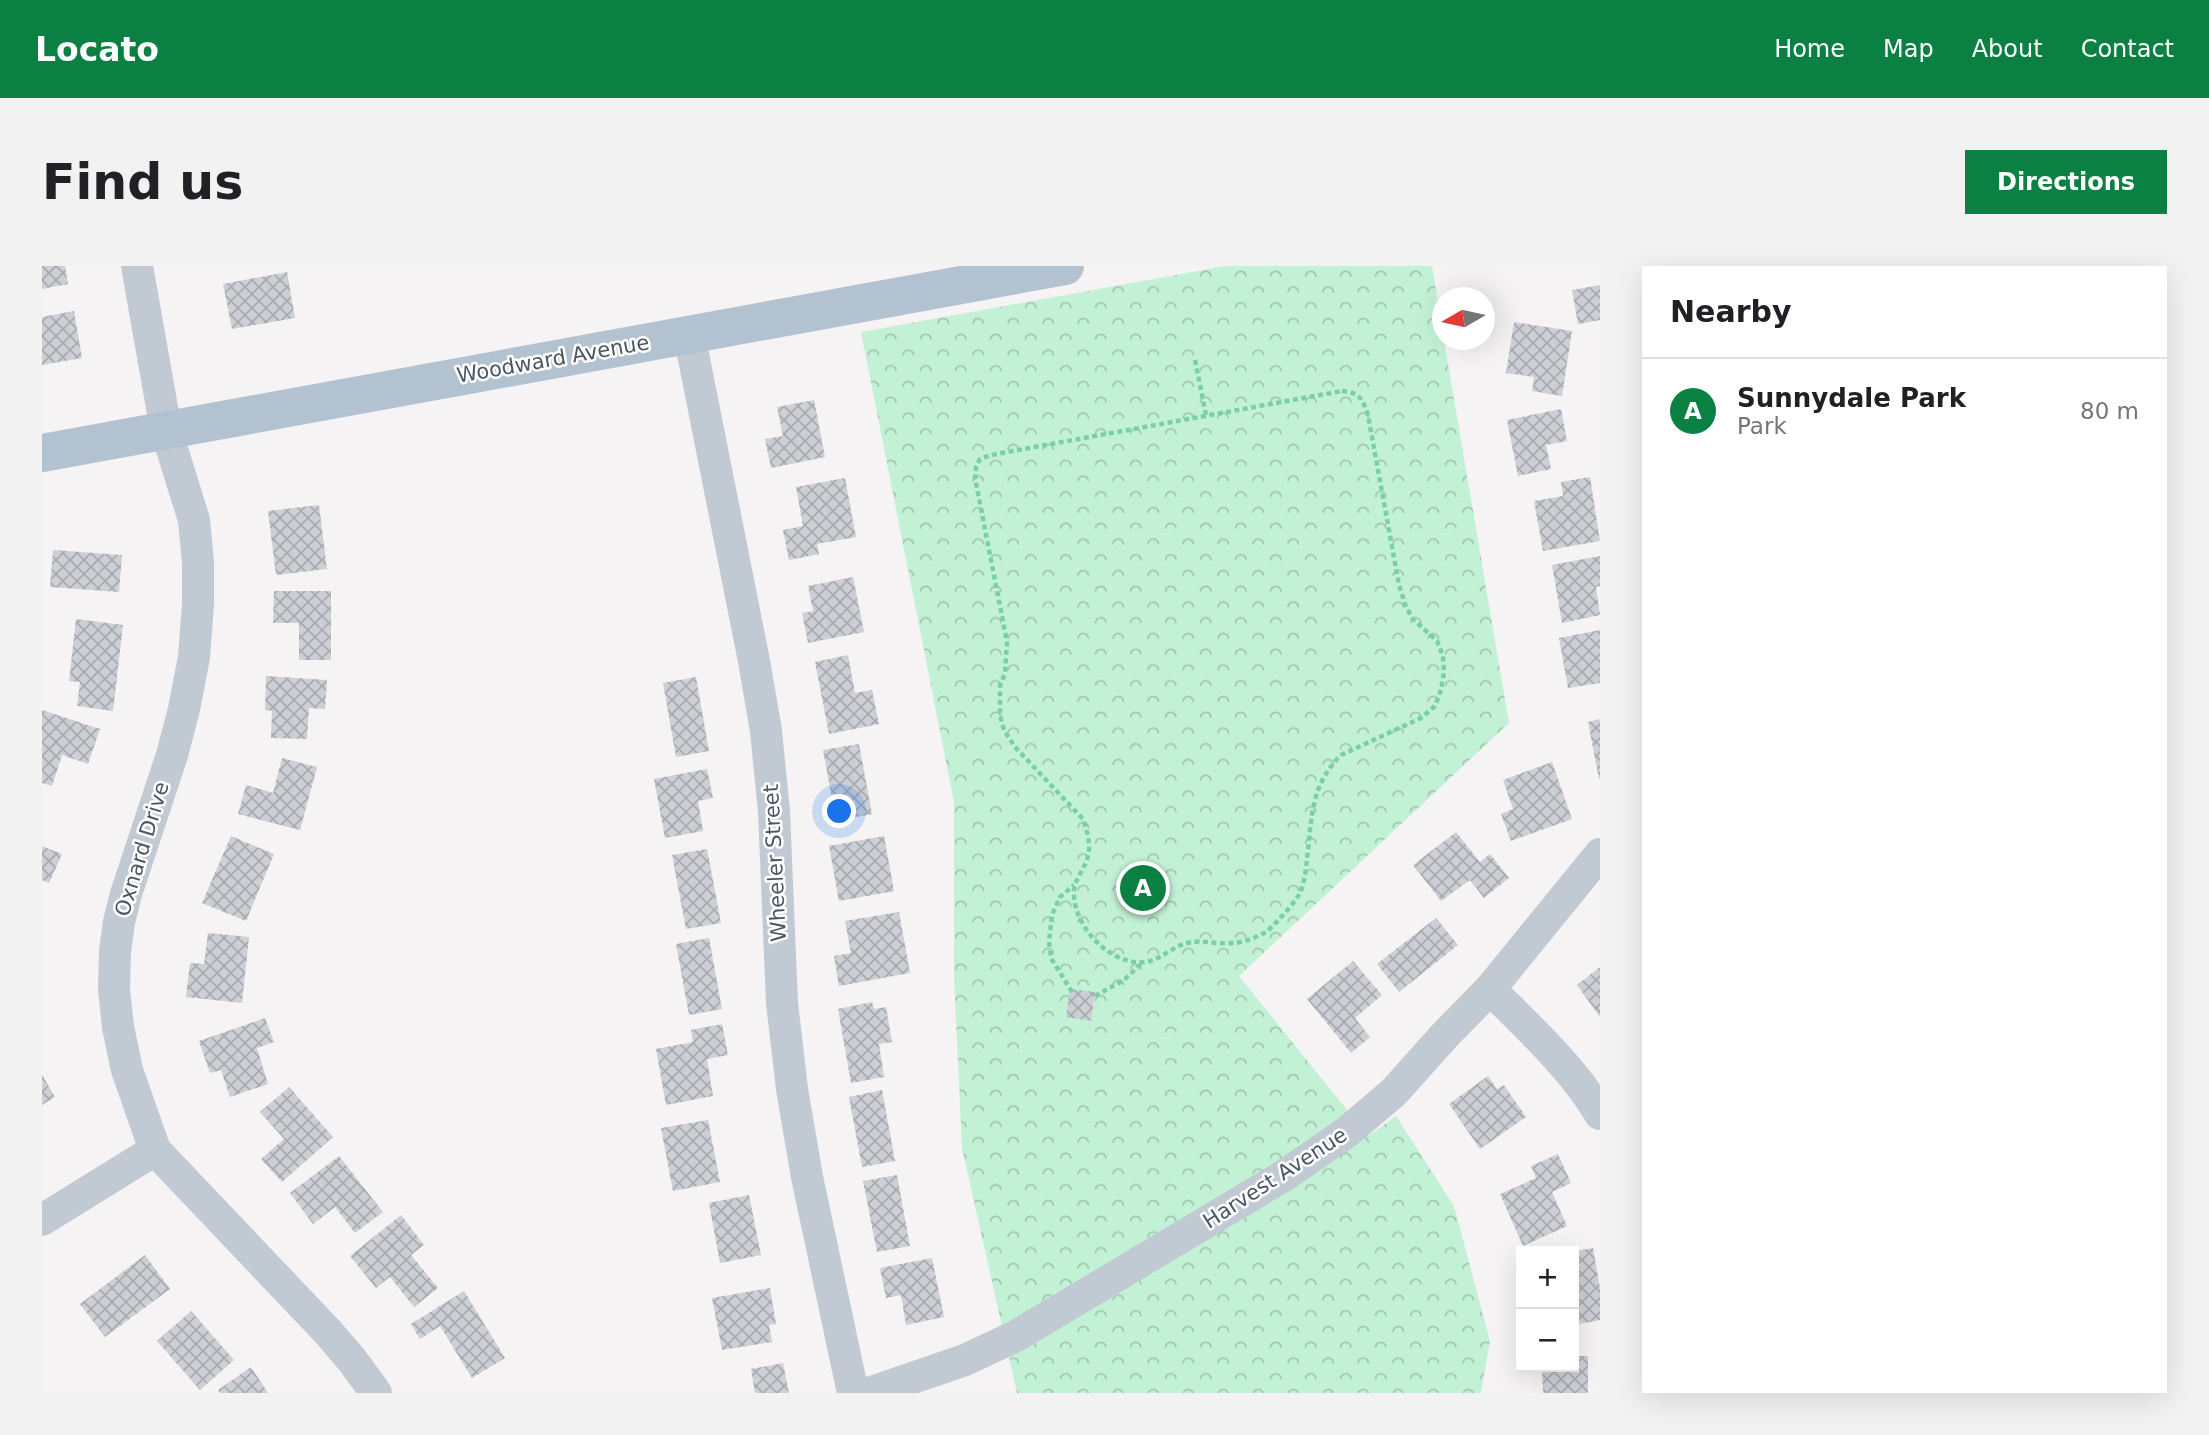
<!DOCTYPE html>
<meta charset="utf-8">
<style>
:root{--surface:#fff;--page:#f2f2f2;--text:#202124;--muted:#757577;--line:#e0e0e0;--accent:#0b8043}
body{margin:0;font-family:"DejaVu Sans",sans-serif;background:var(--page);color:var(--text)}
.controls{position:absolute;right:21px;bottom:21px;display:grid;overflow:hidden;border-radius:0px;box-shadow:0 7px 28px #0002}
.controls button{width:63px;height:63px;display:grid;place-items:center;padding:0;border:0;border-bottom:2px solid var(--line);background:var(--surface);color:var(--text);font:35px sans-serif}
.compass{position:absolute;left:1390px;top:21px;width:63px;height:63px;border-radius:50%;background:var(--surface);box-shadow:0 7px 28px #0002;rotate:261deg}
.you{position:absolute;left:798px;top:546px;width:24px;height:24px;margin:-18px;border:5px solid #fff;border-radius:50%;background:#1a73e8;box-shadow:0 0 0 10px #1a73e833}
.badge{display:grid;place-items:center;width:46px;height:46px;border-radius:50%;background:var(--accent);color:#fff;font-size:23px;font-weight:700}
.pin{position:absolute;translate:-50% -50%;border:4px solid #fff;box-shadow:0 2px 7px #0006}
.list{margin:0;padding:0;list-style:none}
h2{display:flex;justify-content:space-between;align-items:center;height:91px;margin:0;padding:0 28px;font-size:30px}
h2 small{font-size:23px;font-weight:400;color:var(--muted)}
.list li{display:grid;grid-template-columns:46px 1fr auto;gap:21px;align-items:center;box-sizing:border-box;height:105px;padding:0 28px;border-top:2px solid var(--line)}
.list b{display:block;font-size:26px;white-space:nowrap}
.list p{margin:0;font-size:23px;white-space:nowrap;color:var(--muted)}
.list em{font-size:23px;font-style:normal;color:var(--muted)}
.map{position:relative;flex:none;width:1558px;height:1127px;overflow:hidden;border-radius:0px}
header{display:flex;align-items:center;gap:42px;box-sizing:border-box;height:98px;padding:0 35px;background:var(--accent);color:#fff}
header strong{font-size:33px}
nav{display:flex;gap:38px;margin-inline-start:auto;font-size:24px}
.intro{display:flex;align-items:center;justify-content:space-between;box-sizing:border-box;height:168px;padding:0 42px}
h1{margin:0;font-size:49px}
.button{padding:18px 32px;border-radius:0px;background:var(--accent);color:#fff;font-size:24px;font-weight:700}
main{display:flex;gap:42px;padding:0 42px}
aside{flex:1;background:var(--surface);border-radius:0px;box-shadow:0 7px 28px #0002}
.map>svg:first-child{display:block}
.park{fill:url(#park-crowns)}
.building{fill:url(#building-cross-hatch)}
.lines{fill:none;stroke-linecap:round;stroke-linejoin:round}
.path{stroke:#7ad0a6;stroke-width:4.5;stroke-dasharray:5 3.5;stroke-linecap:butt}
.minor{stroke:#c1cad2;stroke-width:32}
.major{stroke:#b3c2d1;stroke-width:38}
.labels{text-anchor:middle;stroke-width:5;stroke-linejoin:round;paint-order:stroke}
.street-label{font-size:21px;fill:#4a5661;stroke:#fff}
</style>
<header>
<strong>Locato</strong>
<nav><a>Home</a><a>Map</a><a>About</a><a>Contact</a></nav>
</header>
<div class="intro"><h1>Find us</h1><a class="button">Directions</a></div>
<main>
<div class="map">
<svg width="1558" height="1127" viewBox="0 0 1558 1127">
<defs>
<pattern id="park-crowns" width="20" height="18" patternUnits="userSpaceOnUse" patternTransform="scale(1.75)"><rect width="20" height="18" fill="#c3f1d5"/><path d="M2 6a3 3 0 1 1 6 0M12 15a3 3 0 1 1 6 0" fill="none" stroke="#a0c6b0"/></pattern>
<pattern id="building-cross-hatch" width="8" height="8" patternUnits="userSpaceOnUse" patternTransform="scale(1.75)"><rect width="8" height="8" fill="#cdcfd5"/><path d="M0 0l8 8M0 8l8-8" fill="none" stroke="#a8abb0"/></pattern>
</defs>
<rect width="100%" height="100%" fill="#f5f3f3"/>
<path class="park" d="M1183,0H1390L1400,62V74H1402L1467,457L1197,710L1326,870L1354,850L1412,940L1448,1075L1439,1127H975L920,882L912,709V536L819,66Z"/>
<path class="building" d="M0,0H23L26,18L0,23Z
M245,6L253,52L190,63L181,18Z
M1558,19V54L1536,58L1530,24Z
M32,45L40,92L0,99V51Z
M1472,56L1530,65L1520,130L1490,125L1492,111L1464,107Z
M772,134L783,191L729,202L723,173L741,170L735,141Z
M1519,143L1525,175L1504,179L1509,203L1476,210L1465,154Z
M1548,211L1558,275L1501,285L1492,235L1521,230L1519,216Z
M803,212L814,271L775,278L777,288L747,294L741,264L761,260L754,221Z
M277,239L285,303L234,309L226,245Z
M11,284L80,289L77,326L8,321Z
M1558,290V320L1554,321L1558,349L1520,357L1510,299Z
M811,311L822,366L766,377L760,347L771,345L766,320Z
M232,325H289V394H257V357H231Z
M34,353L81,359L71,445L35,440L38,416L27,415Z
M1558,364V417L1526,422L1517,372Z
M806,389L813,427L830,424L837,458L787,468L773,396Z
M224,410L285,414L283,443L267,442L265,473L229,472L230,445L223,444Z
M654,411L667,485L634,491L621,417Z
M0,444L58,463L46,498L20,489L10,520L0,517Z
M1558,453V513H1557L1546,456Z
M817,478L830,548L794,555L781,484Z
M240,492L275,501L258,564L196,548L204,519L231,527Z
M1510,496L1530,553L1469,575L1459,548L1471,543L1461,514Z
M665,503L671,532L656,535L661,565L623,572L612,513Z
M1414,566L1438,596L1448,588L1467,612L1442,632L1428,614L1399,635L1371,599Z
M189,570L232,588L204,655L160,637Z
M842,570L852,625L797,635L787,580Z
M0,580L20,588L7,617L0,614Z
M665,583L679,657L644,663L630,589Z
M857,646L868,707L797,720L792,690L809,687L803,655Z
M1394,652L1416,679L1357,726L1335,698Z
M166,667L207,671L200,737L144,731L148,697L162,698Z
M667,672L680,743L647,749L634,678Z
M1311,695L1340,729L1313,752L1328,771L1309,787L1265,733Z
M1558,701V751L1535,719Z
M1028,723L1053,726L1049,755L1024,751Z
M830,736L832,743L844,741L850,776L837,778L842,811L809,817L796,743Z
M223,752L232,776L215,782L226,818L188,831L179,804L168,807L157,775Z
M680,758L686,789L665,793L671,830L624,839L614,783L651,776L649,764Z
M0,809L13,831L0,839Z
M1446,810L1455,823L1462,819L1484,851L1438,883L1407,838Z
M247,821L291,871L240,916L219,893L242,873L218,846Z
M840,824L853,895L820,901L807,831Z
M666,854L678,916L631,925L619,862Z
M1516,888L1529,917L1510,926L1525,960L1481,980L1458,928L1494,912L1489,900Z
M297,890L341,946L313,967L293,941L271,958L248,927Z
M855,909L868,980L835,986L821,915Z
M707,929L719,989L678,997L667,937Z
M359,949L382,979L369,989L396,1022L372,1041L348,1011L334,1022L308,990Z
M1551,982L1558,1022V1054L1532,1059V985Z
M103,989L128,1023L63,1071L38,1038Z
M890,992L902,1051L864,1059L859,1029L844,1032L838,1002Z
M728,1022L734,1058L727,1059L730,1076L680,1084L670,1032Z
M422,1025L463,1092L430,1112L398,1060L378,1073L369,1058Z
M149,1045L192,1094L158,1124L115,1075Z
M1532,1090H1546V1127H1501L1500,1101H1532Z
M741,1097L747,1127H713L709,1103Z
M209,1101L226,1127H178L176,1124Z"/>
<g class="lines">
<path class="path" d="M1153,94L1164,149
M1300,125C1318,127 1320,132 1326,149L1357,319L1364,341L1371,353L1395,375L1401,390L1402,406L1399,424L1393,440L1379,452L1299,489C1268,520 1270,552 1265,593C1264,604 1262,619 1257,629C1252,636 1246,644 1240,650C1233,658 1226,666 1216,670C1208,674 1198,677 1190,677C1171,679 1155,671 1137,680C1126,685 1116,694 1104,696C1069,700 1034,663 1032,630C1030,615 1043,604 1046,590C1049,578 1045,565 1041,553L973,481L962,464L958,449V420L963,407L965,376L933,212L934,201L938,193L949,189Z
M1030,726L1009,692L1007,676L1010,649L1018,631L1032,619
M1053,730L1082,714L1100,697"/>
<path class="minor" d="M95,0L124,164L152,254L156,297V338L152,391L142,443L130,489L84,628L77,656L73,685L72,723L76,761L85,804L113,884L285,1065L310,1094L334,1127
M647,68L712,395L724,465L732,545L740,737L750,823L765,911L811,1127
M1448,723C1485,760 1532,803 1558,848
M0,954L113,884
M827,1127L923,1094L974,1070L1243,909L1305,866L1352,826L1403,769L1448,723L1558,588"/>
<path class="major" d="M0,187L1023,0"/>
</g>
<g class="labels">
<g class="street-label">
<text transform="translate(511 93) rotate(-10)" y="7">Woodward Avenue</text>
<text transform="translate(100 583) rotate(-73)" y="7">Oxnard Drive</text>
<text transform="translate(733 597) rotate(-93)" y="7">Wheeler Street</text>
<text transform="translate(1233 912) rotate(-33)" y="7">Harvest Avenue</text>
</g>
</g>
</svg>
<div class="controls">
<button>+</button>
<button>−</button>
</div>
<svg class="compass" viewBox="-18 -18 36 36"><path d="M0-13l5 13h-10z" fill="#e53935"/><path d="M0 13l5-13h-10z" fill="#757577"/></svg>
<div class="you"></div>
<div class="pin badge" style="left:1101px;top:622px">A</div>
</div>
<aside>
<h2>Nearby<small></small></h2>
<ul class="list">
<li><span class="badge">A</span><div><b>Sunnydale Park</b><p>Park</p></div><em>80 m</em></li>
</ul>
</aside>
</main>
